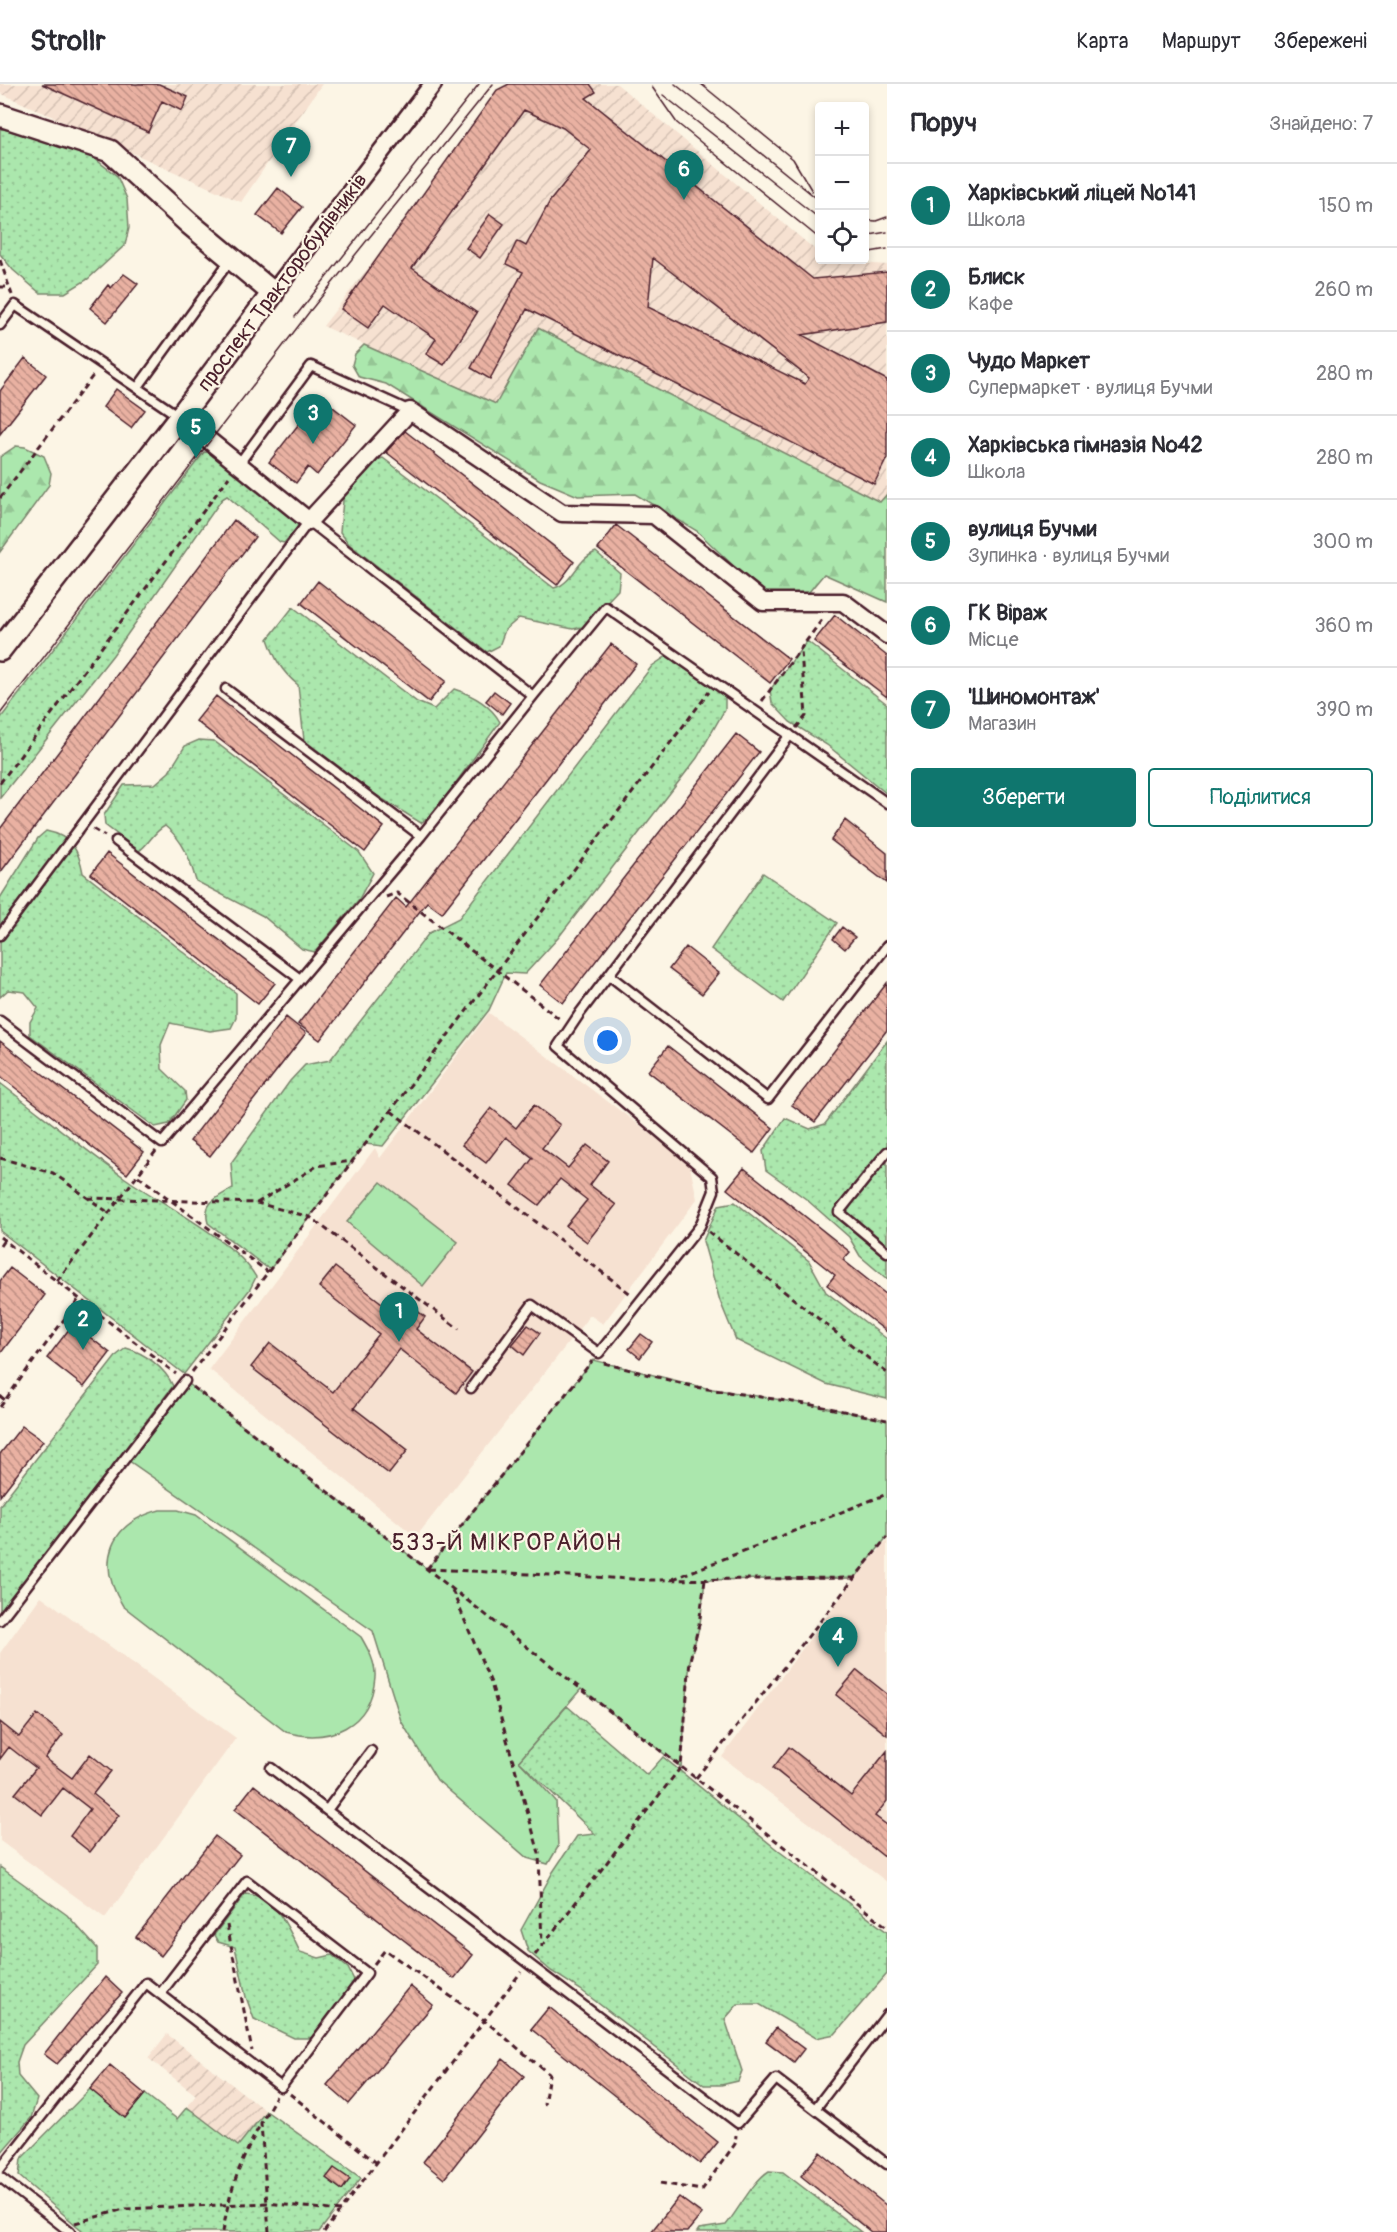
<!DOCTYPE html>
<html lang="uk">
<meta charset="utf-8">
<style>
:root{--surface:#fff;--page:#f2f2f3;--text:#2b2b33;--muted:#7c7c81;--line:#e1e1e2;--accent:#0f766e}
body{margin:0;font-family:Pangolin,sans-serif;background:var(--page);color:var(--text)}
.controls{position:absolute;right:18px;top:18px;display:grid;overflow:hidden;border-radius:6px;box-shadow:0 3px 9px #0003}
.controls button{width:54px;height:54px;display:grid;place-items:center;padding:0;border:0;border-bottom:2px solid var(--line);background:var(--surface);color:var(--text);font:30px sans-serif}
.you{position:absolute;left:608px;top:957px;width:21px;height:21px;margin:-15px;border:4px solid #fff;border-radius:50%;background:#1a73e8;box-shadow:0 0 0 9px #1a73e833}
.badge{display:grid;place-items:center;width:39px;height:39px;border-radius:50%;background:var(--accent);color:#fff;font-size:20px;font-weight:700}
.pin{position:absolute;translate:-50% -50px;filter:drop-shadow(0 2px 3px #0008)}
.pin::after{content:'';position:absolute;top:32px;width:21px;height:18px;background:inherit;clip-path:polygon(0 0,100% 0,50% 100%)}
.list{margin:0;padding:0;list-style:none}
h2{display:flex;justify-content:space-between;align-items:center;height:78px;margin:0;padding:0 24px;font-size:26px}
h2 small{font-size:20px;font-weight:400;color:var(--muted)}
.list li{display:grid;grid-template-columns:39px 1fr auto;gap:18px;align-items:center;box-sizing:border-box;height:84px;padding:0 24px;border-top:2px solid var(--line)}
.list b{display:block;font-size:22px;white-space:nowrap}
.list p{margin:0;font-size:20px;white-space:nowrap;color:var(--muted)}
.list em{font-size:20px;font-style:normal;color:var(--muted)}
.actions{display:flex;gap:12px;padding:18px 24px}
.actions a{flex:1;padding:14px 0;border:2px solid var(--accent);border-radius:6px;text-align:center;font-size:21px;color:var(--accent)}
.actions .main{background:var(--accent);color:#fff}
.icon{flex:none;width:33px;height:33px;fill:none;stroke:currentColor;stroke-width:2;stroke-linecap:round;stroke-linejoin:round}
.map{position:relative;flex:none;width:887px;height:2148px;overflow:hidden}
header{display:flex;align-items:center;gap:36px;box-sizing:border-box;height:84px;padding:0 30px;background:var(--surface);border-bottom:2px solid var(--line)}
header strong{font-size:28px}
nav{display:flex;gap:33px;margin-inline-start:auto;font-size:21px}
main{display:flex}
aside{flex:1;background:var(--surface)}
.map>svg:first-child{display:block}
.built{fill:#f6e1d1}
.industrial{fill:url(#industrial-furrows)}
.grass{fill:#abe7ad;stroke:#7a836c;stroke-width:1.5}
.forest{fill:url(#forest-firs);stroke:#7a836c;stroke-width:1.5}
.park{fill:url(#park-dots);stroke:#7a836c;stroke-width:1.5}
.building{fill:url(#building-back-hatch);stroke:#4a1f2b;stroke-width:1.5;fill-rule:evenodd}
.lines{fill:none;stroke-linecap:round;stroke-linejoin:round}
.service-casing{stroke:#4a1f2b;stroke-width:13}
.minor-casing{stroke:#4a1f2b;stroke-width:21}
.tertiary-casing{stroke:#4a1f2b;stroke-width:26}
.path{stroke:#4a1f2b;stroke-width:3;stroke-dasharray:6 4.5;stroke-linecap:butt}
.service{stroke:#fcf5e5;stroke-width:8}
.minor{stroke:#fcf5e5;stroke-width:16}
.tertiary{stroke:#fcf5e5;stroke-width:21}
.tram{stroke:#4a1f2b;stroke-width:1.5}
.labels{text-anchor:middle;stroke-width:4.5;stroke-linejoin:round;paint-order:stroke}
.street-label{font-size:21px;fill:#4a1f2b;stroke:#fcf5e5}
.quarter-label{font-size:24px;letter-spacing:1.5px;fill:#4a1f2b;stroke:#fcf5e5}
</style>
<header>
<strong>Strollr</strong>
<nav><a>Карта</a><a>Маршрут</a><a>Збережені</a></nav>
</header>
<main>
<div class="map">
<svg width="887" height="2148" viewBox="0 0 887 2148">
<defs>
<pattern id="industrial-furrows" width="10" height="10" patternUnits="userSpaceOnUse" patternTransform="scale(1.5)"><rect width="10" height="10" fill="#f6e1d1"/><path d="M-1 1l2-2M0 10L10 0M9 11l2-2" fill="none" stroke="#d4c1b4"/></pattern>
<pattern id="forest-firs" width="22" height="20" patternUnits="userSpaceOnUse" patternTransform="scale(1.5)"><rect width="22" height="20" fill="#abe7ad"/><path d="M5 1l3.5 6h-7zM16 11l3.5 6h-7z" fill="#95c695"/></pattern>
<pattern id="park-dots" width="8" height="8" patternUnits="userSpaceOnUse" patternTransform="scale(1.5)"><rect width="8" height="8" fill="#abe7ad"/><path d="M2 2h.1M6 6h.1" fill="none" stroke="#95c695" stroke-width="1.8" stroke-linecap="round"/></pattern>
<pattern id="building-back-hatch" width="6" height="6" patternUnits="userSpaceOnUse" patternTransform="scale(1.5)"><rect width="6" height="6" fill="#e9b1a2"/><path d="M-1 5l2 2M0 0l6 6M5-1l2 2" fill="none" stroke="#bf8f84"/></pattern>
</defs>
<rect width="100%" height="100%" fill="#fcf5e5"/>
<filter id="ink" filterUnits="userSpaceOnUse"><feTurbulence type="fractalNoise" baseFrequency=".0167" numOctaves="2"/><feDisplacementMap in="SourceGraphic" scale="12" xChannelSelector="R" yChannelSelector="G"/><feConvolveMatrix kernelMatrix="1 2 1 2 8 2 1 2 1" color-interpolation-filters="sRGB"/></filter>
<g filter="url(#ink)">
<path class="built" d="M489,929L689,1078L697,1115L603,1240L590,1231L416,1453L209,1285L375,1064L380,1074Z
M887,1457V1798L722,1673L855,1494Z
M41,1512L236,1654L105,1834L0,1757V1569Z"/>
<path class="industrial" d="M0,0H322L241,118L0,9Z
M511,0H617L819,169L820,176L887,181V410L880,418L537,245L496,320L323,242Z
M167,1950L266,2027L238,2062L187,2023L196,2011L148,1974Z"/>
<path class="grass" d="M381,1098L458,1158L423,1202L347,1138Z
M593,1276L706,1304L819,1322L887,1336V1453L855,1494L705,1496L700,1540L690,1576L681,1683L581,1605L519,1677L556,1717L558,1763L548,1780L527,1774L437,1696L401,1637L373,1547L125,1374L185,1297L427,1485Z
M160,1426H178L196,1431L361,1553C368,1565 376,1579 375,1593C371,1643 329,1660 286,1648L123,1522C95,1478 110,1439 160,1426Z"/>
<path class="forest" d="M538,244L880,418L887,410V518L824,490L804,514L764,511L697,447L635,410L578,412L540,396L386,300L359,293L352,281L355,270L364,261L496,320Z
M16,362L25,363L44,372L51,389L49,401L0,468V373Z"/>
<path class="park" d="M0,44L86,68L117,92L127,115L129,144L125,161L88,195L65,209H40L13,186L0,170Z
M204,368L215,369L300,440L284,459L280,458L227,412L222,415L113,571L0,714V635Z
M383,374L554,504C573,500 577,474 596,468L620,489L618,506L583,543L573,545L519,534L505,546L499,562L487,568L349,460L340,448L344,406L370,378Z
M293,523L417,618L434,625L454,605C473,611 490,620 500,638L433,730L421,739L376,711L304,656L298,601C281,587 275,575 268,555Z
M807,557L887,620V710L827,661L790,638L772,619L770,606Z
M667,572L725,612V625L697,674L558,854L525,890L506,889L489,926L383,1062L365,1060L271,1184L266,1183L208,1139C202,1118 217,1114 233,1104L231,1079L290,997L305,981L330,976L429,849L459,834L652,582Z
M199,656L214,657L359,768L373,789L359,815L315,868L302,865L263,832L196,797C190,775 184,757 165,742C153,748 150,759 139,767L105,741L104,731L124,701L155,700L169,688L185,662Z
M46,747C71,752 79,766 83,789L236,909V934L231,944L210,947L170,939L161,961L162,985L185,1007L186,1016L169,1040L155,1043L30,951V938L38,924L25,908L8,906L0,913V814L38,754Z
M763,789L837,839L783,918L711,865Z
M887,957V1195L860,1172L849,1153L806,1115L766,1086L763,1067L785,1034L810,1045L825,1040Z
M0,999C41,1030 82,1064 125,1094C160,1119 235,1156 256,1193L250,1205L184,1290L0,1147Z
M735,1118L809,1177L826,1208L887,1255V1315L826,1300L736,1256L720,1217L703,1157L719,1121Z
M126,1264C145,1269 165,1284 173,1302L0,1529V1421L117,1271Z
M567,1622L647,1691L663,1673L780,1768L887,1848V1890L835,1950L816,1954L759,1920H738L725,1935L742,1987L738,1997L721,2001H704L581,1906L551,1887L528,1867L521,1846L553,1788L577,1752L595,1750L519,1677Z
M0,1783L67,1831L97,1864V1881L23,1961L17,1978L18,1992L37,2015L31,2034L0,2070Z
M245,1810C275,1811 288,1843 300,1868L319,1874L332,1871L348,1884L355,1898L312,1954H294L254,1935L246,1913L235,1863L218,1858L214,1851Z
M90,2005L125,2034L145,2010L177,2035L187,2023L238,2062L266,2027L361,2094L319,2148H84L19,2092L21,2075Z
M769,2087L783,2088L861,2148H697L699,2145L726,2141C739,2125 753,2097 769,2087Z"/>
<path class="building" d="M42,0H159L188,13L182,27L162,17L148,48Z
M509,0H590L596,8L586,14L813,195L887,188V238L802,251L887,296V374L874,400L527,225L490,295L471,284L523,188L506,180L517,157L526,162L550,117L591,66L563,44L524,26L412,184L477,229L444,281L426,270L436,255L385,220L368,244L341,225L497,6ZM653,174L809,294L805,300L648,223Z
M278,104L302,123L281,149L257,131Z
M490,130L504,140L480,174L466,164Z
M124,190L138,200L107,238L90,224L108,201L111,204Z
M25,274L46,291L0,350V307Z
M116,305L145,326L131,344L103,323Z
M320,313L356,341L317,391L308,383L296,399L269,378Z
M405,347L574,478L557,501L386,368Z
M234,436L255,453L0,789V745Z
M616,441L789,575L770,599L598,465Z
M318,497L446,597L429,618L301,519Z
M835,531L887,572V613L814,557Z
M611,560L636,580L442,829L427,818L320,956L298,940L396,814L406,823Z
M494,607L510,619L502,630L486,617Z
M216,612L384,743L365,768L196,637Z
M736,650L759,668L563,919L540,901Z
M845,736L887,769V799L831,756Z
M107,769L275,899L258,920L91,790Z
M842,843L855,853L845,865L833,855Z
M686,863L719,889L702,910L669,885Z
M887,899V946L815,1038L792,1021Z
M286,933L306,949L210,1072L190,1057Z
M0,957L144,1068L127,1090L0,992Z
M668,962L773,1044L754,1069L648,987Z
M534,1021L560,1041L542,1064L568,1084L587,1061L608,1077L590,1101L616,1121L587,1158L566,1142L587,1116L560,1095L539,1121L512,1101L533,1074L506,1053L486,1079L462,1061L491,1024L516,1044Z
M744,1084L850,1168L843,1176L887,1211V1248L827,1201L835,1191L727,1105Z
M335,1183L395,1229L404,1217L425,1233L416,1245L472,1288L456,1309L399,1265L354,1324L408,1366L389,1390L251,1283L270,1259L333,1308L379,1250L319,1203Z
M10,1184L45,1211L0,1270V1197Z
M73,1240L110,1269L84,1303L47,1274Z
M528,1241L540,1249L524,1271L512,1261Z
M641,1250L652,1258L640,1274L629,1265Z
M22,1342L43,1357L0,1412V1370Z
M857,1586L887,1610V1651L836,1611Z
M37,1630L63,1651L45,1674L72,1694L90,1670L111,1687L93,1710L119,1731L90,1768L70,1752L90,1725L63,1704L42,1731L15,1710L36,1684L9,1663L0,1675V1638L19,1653Z
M789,1663L851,1712L887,1667V1717L875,1732L887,1741V1775L773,1684Z
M254,1701L473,1871L454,1895L235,1725Z
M215,1752L240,1771L161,1872L136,1853Z
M105,1893L122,1909L57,1980L44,1970Z
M410,1902L433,1921L349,2020L327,2001Z
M549,1923L718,2058L700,2080L531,1945Z
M776,1944L804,1965L794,1978L766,1957Z
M503,1975L524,1992L444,2095L423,2078Z
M110,1981L145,2010L125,2034L90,2005Z
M820,2068L887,2122V2148H871L801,2092Z
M334,2084L350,2095L342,2106L326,2094Z
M679,2113L702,2130L687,2148H651Z"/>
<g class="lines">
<g class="service-casing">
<path id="service" d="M0,241L15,221L180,333
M138,303L231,175
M238,381L311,282L410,327
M226,605L421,752
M116,757L300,895
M0,851L309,437L533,612L606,523L887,719
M609,891L768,1015L887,862
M0,937L162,1059L421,752L533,612
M887,1068L839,1128L887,1168
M471,1304L532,1221L599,1269L700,1142L714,1107L712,1093L558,962L580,929L790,651
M0,1536L185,1297
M271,1684L738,2039L776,1995L887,2080
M327,1726L371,1667
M815,2025L887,1931
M0,2085L146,1899L281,2003L367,1889L247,1797L160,1910
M0,2093L70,2148"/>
</g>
<g class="minor-casing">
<path id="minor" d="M273,209L433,0
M180,333L309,437L410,327L562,429L654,431L763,518H843L887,551"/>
</g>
<g class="tertiary-casing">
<path id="tertiary" d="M0,31L110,67L190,140L273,209L180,333L0,566"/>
</g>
<path class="path" d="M0,176L12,211
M0,203H9
M0,414L95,289
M762,617L824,533
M796,644L806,632L801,567
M0,699L229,393
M93,745L105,752
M386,813L397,809L561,936
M391,1027L632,1211
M0,1074L53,1089L109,1129
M138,1092L268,1188
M88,1114L257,1119L310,1133L459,1245
M257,1119L317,1082L352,1077
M709,1148L887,1289
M0,1153L176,1290
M0,1162L4,1156
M57,1197L156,1067
M604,1279L695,1303L819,1322L887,1336
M192,1288L709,608
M193,1303L887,1843
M0,1312L5,1316
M0,1323L79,1215
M427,1485L592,1277
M429,1485L651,1496L855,1494
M673,1495L887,1410
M452,1506L491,1599L539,1769L542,1863
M696,1694L887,1453
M227,1841L252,1967
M535,1871L681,1683L690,1576L699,1540L705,1496
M374,1880L385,1866L484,1936L549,1990L544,2021
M290,2010L378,2080
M660,2099L702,2106L735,2060L736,2051
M75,2139L124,2125L267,2119L341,2127
M223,2148C229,2107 240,2078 260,2041
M269,2148L261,2039L276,2012
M324,2148L521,1888"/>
<use href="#service" class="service"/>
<use href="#minor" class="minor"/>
<use href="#tertiary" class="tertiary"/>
<path class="tram" d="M675,0L820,117
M701,0L793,75L812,107
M652,3L677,39L820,155
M663,11L820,135
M864,136L876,137L887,133
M864,152L887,148
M864,169L887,165
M295,233L479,0
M0,630L310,227L493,0"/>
</g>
</g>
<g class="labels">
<g class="street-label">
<text transform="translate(282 198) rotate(-53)" y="7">проспект Тракторобудівників</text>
</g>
<g class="quarter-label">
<text x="507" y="1466">533-Й МІКРОРАЙОН</text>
</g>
</g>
</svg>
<div class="controls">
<button>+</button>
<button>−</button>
<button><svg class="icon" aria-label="locate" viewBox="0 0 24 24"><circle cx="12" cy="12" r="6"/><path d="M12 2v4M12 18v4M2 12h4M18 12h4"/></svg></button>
</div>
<div class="you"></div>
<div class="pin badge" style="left:399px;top:1258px">1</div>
<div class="pin badge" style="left:83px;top:1266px">2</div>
<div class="pin badge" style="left:313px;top:360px">3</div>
<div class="pin badge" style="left:838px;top:1583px">4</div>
<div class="pin badge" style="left:196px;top:374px">5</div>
<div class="pin badge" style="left:684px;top:116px">6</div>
<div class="pin badge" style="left:291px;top:93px">7</div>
</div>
<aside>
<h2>Поруч<small>Знайдено: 7</small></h2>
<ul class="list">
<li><span class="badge">1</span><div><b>Харківський ліцей №141</b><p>Школа</p></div><em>150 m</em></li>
<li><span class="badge">2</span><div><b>Блиск</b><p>Кафе</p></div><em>260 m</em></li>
<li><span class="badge">3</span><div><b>Чудо Маркет</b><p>Супермаркет · вулиця Бучми</p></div><em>280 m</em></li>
<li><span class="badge">4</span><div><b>Харківська гімназія №42</b><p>Школа</p></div><em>280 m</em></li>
<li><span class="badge">5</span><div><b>вулиця Бучми</b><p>Зупинка · вулиця Бучми</p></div><em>300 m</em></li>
<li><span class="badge">6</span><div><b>ГК Віраж</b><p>Місце</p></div><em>360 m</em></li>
<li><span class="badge">7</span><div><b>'Шиномонтаж'</b><p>Магазин</p></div><em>390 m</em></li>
</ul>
<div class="actions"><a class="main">Зберегти</a><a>Поділитися</a></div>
</aside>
</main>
